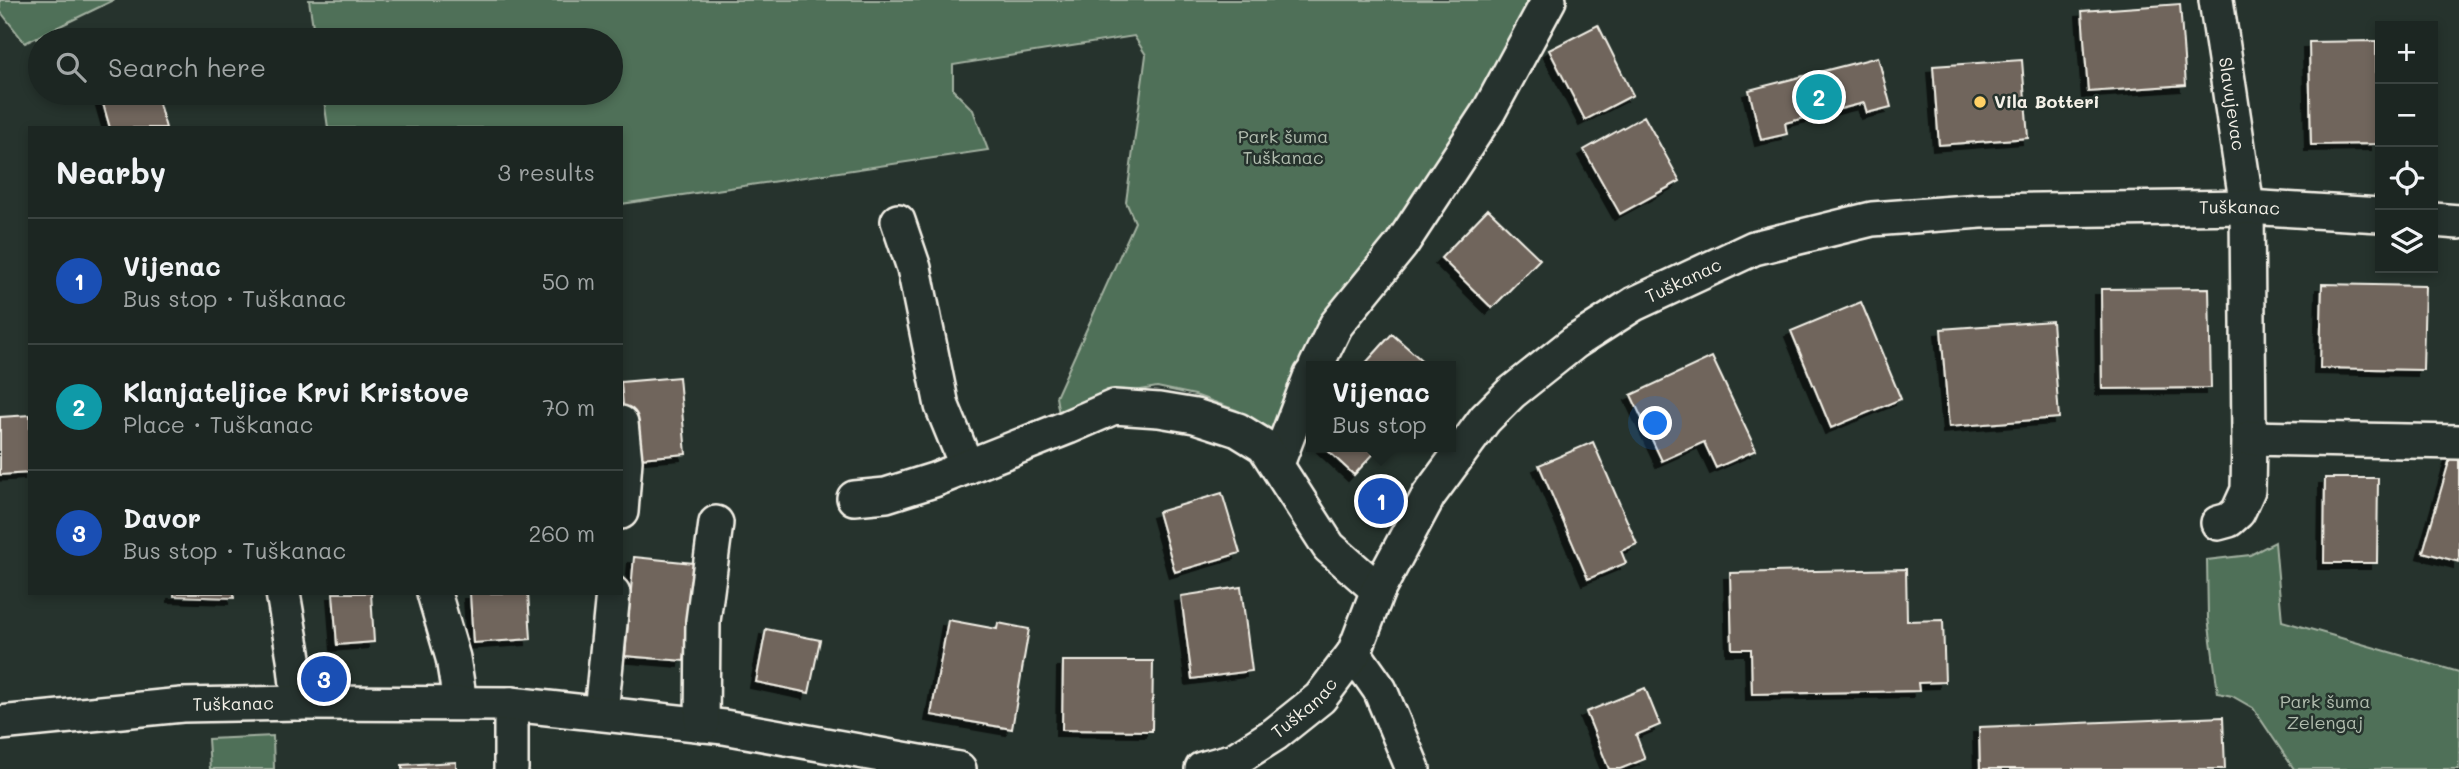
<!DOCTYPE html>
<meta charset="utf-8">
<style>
:root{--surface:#1c2622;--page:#252e2a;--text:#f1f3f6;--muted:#a0a5a5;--line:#3a4340;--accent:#8bbbb9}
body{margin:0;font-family:Mali,sans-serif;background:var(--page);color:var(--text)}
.controls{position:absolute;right:21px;top:21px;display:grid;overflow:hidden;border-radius:0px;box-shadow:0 4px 10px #0003}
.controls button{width:63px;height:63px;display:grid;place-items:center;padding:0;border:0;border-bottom:2px solid var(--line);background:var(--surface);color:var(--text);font:35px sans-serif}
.you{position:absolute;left:1656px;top:424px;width:24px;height:24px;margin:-18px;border:5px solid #fff;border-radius:50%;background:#1a73e8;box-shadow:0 0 0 10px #1a73e833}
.badge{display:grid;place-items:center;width:46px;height:46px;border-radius:50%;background:var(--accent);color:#fff;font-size:23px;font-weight:700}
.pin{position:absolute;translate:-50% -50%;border:4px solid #fff;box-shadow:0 2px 7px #0006}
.popup{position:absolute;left:1306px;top:361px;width:150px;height:91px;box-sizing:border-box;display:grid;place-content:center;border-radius:0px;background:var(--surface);filter:drop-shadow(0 2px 5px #0005);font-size:23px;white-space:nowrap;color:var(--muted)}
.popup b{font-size:26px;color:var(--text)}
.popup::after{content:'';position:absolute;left:50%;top:100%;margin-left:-14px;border:14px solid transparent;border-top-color:var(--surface)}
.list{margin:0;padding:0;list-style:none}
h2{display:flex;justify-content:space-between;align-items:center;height:91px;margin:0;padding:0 28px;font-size:30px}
h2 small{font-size:23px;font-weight:400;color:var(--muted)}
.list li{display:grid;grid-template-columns:46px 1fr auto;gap:21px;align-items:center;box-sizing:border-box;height:126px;padding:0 28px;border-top:2px solid var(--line)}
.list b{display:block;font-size:26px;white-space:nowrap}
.list p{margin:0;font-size:23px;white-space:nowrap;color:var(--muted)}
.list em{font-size:23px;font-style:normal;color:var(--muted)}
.icon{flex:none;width:38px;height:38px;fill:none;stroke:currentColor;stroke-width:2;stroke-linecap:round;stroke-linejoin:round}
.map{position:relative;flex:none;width:2459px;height:769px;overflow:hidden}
.search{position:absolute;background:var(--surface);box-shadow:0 4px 10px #0003;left:28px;top:28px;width:595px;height:77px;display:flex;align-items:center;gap:18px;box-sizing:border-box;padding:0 24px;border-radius:38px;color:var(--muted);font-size:26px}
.panel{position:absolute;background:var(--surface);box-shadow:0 4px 10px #0003;left:28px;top:126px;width:595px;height:469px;border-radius:0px}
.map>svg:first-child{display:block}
.green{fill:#507059;stroke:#a2b0a0;stroke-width:2}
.building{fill:#70655b;stroke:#f4f1e8;stroke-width:2;filter:url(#shadow)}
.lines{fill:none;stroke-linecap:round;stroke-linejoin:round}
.minor-casing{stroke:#f4f1e8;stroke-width:38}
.minor{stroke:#26332d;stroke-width:33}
.poi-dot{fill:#ffd166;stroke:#26332d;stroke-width:2.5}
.labels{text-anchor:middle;stroke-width:5;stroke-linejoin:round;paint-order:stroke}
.poi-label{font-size:18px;font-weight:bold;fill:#f4f1e8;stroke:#26332d;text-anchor:start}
.street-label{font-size:18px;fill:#f4f1e8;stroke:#26332d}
.park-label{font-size:18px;fill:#b2bdaf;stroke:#26332d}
</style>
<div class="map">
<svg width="2459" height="769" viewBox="0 0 2459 769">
<defs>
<filter id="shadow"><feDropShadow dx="-6" dy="6" stdDeviation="0" flood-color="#0009"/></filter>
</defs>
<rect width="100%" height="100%" fill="#26332d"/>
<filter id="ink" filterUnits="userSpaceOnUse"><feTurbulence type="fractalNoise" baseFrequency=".0143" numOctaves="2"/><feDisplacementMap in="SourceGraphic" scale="14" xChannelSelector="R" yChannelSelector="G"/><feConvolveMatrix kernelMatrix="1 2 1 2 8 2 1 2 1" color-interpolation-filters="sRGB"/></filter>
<g filter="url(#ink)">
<path class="green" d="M0,0H114L25,43L0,11Z
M309,0H1538L1273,430L1236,410L1195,395L1157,387L1102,397L1060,420L1056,397L1135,222L1126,202L1146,55L1134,36L953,65V90L973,110L988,150L621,204V128H328L323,93H611V40H315Z
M2275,542L2282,621L2459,672V769H2294L2253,708L2232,696L2218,693L2208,618L2207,560L2250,555Z
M273,736L274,769H210L208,739Z"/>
<path class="building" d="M2180,4L2186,85L2088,92L2082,11Z
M1598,25L1633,95L1585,120L1549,50Z
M2376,41L2377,144L2311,145L2309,42Z
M1878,57L1891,107L1867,113L1864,103L1785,123L1787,134L1761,140L1749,90Z
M2022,60L2028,138L1939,145L1933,66Z
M100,93H156L166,128H110Z
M1644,116L1680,181L1620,214L1584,150Z
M1488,209L1540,259L1492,308L1441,258Z
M2322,284L2425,286L2423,370L2320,368Z
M2209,288L2211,388L2102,389L2101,289Z
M1861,302L1901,399L1831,428L1791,331Z
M2052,321L2059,418L1949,427L1941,329Z
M1392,334L1428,366H1363Z
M1712,357L1756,450L1716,468L1704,442L1662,461L1631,395Z
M679,377L686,454L628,459L621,382Z
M30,415V473L0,475V417Z
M1593,442L1637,544L1621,551L1626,563L1588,579L1539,465Z
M1324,447H1380L1354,475Z
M2451,455L2459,458V562L2423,552Z
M2325,478H2378L2377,563H2324Z
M1222,493L1240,553L1175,572L1158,512Z
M634,557L693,563L684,661L625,656Z
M1906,569L1907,621L1943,620L1945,682L1918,683L1919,691L1752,694L1751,649H1732L1730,573Z
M1241,587L1252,671L1192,679L1181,596Z
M174,593H234V598L174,596Z
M333,593H371L374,642L337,645Z
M470,593H528L531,639L473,643Z
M948,620L997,629L998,623L1029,629L1012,729L931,715Z
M766,629L820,640L809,693L756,682Z
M1063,661H1153L1152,731L1062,730Z
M1645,688L1660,725L1636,735L1645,759L1620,769H1609L1586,712Z
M2223,717L2225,769H1980L1979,727Z
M456,762V769H402V765Z"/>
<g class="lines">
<g class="minor-casing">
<g id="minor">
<path id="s1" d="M2216,0L2247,207L2249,438L2248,490L2238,512L2229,520L2218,523"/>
<path d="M2433,220L2459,222"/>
<path d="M898,221L914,268L942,406L967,467"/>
<path d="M1316,366L1336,325L1401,245L1489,111L1549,0"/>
<path d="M621,423L625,461L621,512"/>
<path d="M2249,438L2459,442"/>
<path d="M1277,464L1311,375"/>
<path d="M854,498L886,495L934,480L1068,427L1114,407L1159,410L1195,416L1238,430L1264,446L1329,547L1378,590"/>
<path d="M283,593L294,658L299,703"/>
<path d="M434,593L453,658L460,702"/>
<path d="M1354,653L1380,690L1413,769"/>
<path d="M511,704V769"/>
<path d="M601,713L613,593"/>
<path id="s2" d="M0,723L182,705L299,703L511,704L724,727L959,769"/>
<path d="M702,725L703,621L716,523"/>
<path id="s3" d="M1202,769L1234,760L1275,734L1320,698L1354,653L1378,590L1429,495L1485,419L1511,393L1575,342L1634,304L1754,248L1872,219L1981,211L2247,207L2380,215"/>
</g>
</g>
<use href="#minor" class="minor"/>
</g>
</g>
<circle class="poi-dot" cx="1980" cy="102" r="7"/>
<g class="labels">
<g class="poi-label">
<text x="1994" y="108">Vila Botteri</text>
</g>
<g class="street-label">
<text dy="6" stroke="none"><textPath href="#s1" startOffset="105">Slavujevac</textPath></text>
<text dy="6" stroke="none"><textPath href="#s3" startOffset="1276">Tuškanac</textPath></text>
<text dy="6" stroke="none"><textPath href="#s3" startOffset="709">Tuškanac</textPath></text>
<text dy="6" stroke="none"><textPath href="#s2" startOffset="234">Tuškanac</textPath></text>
<text dy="6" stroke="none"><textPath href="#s3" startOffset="121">Tuškanac</textPath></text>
</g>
<g class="park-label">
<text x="1283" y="143">Park šuma<tspan x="1283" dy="21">Tuškanac</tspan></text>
<text x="2325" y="708">Park šuma<tspan x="2325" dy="21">Zelengaj</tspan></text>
</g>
</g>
</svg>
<div class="controls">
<button>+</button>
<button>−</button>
<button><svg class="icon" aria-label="locate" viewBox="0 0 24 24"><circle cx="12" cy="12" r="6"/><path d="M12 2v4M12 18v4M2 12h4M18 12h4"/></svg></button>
<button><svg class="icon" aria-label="layers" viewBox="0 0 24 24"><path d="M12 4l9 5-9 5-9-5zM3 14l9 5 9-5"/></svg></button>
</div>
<div class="you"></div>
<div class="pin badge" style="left:1381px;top:501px;background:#1a4fb4">1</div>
<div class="popup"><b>Vijenac</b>Bus stop</div>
<div class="pin badge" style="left:1819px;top:97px;background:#0f9aa8">2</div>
<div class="pin badge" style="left:324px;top:679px;background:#1a4fb4">3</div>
<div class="search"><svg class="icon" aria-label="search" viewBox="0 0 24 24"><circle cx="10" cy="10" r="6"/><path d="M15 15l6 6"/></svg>Search here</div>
<section class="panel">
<h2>Nearby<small>3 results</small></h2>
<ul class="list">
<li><span class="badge" style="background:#1a4fb4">1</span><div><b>Vijenac</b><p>Bus stop · Tuškanac</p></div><em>50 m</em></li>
<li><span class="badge" style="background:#0f9aa8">2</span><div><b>Klanjateljice Krvi Kristove</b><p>Place · Tuškanac</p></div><em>70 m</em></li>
<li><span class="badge" style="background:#1a4fb4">3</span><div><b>Davor</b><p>Bus stop · Tuškanac</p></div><em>260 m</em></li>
</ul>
</section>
</div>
